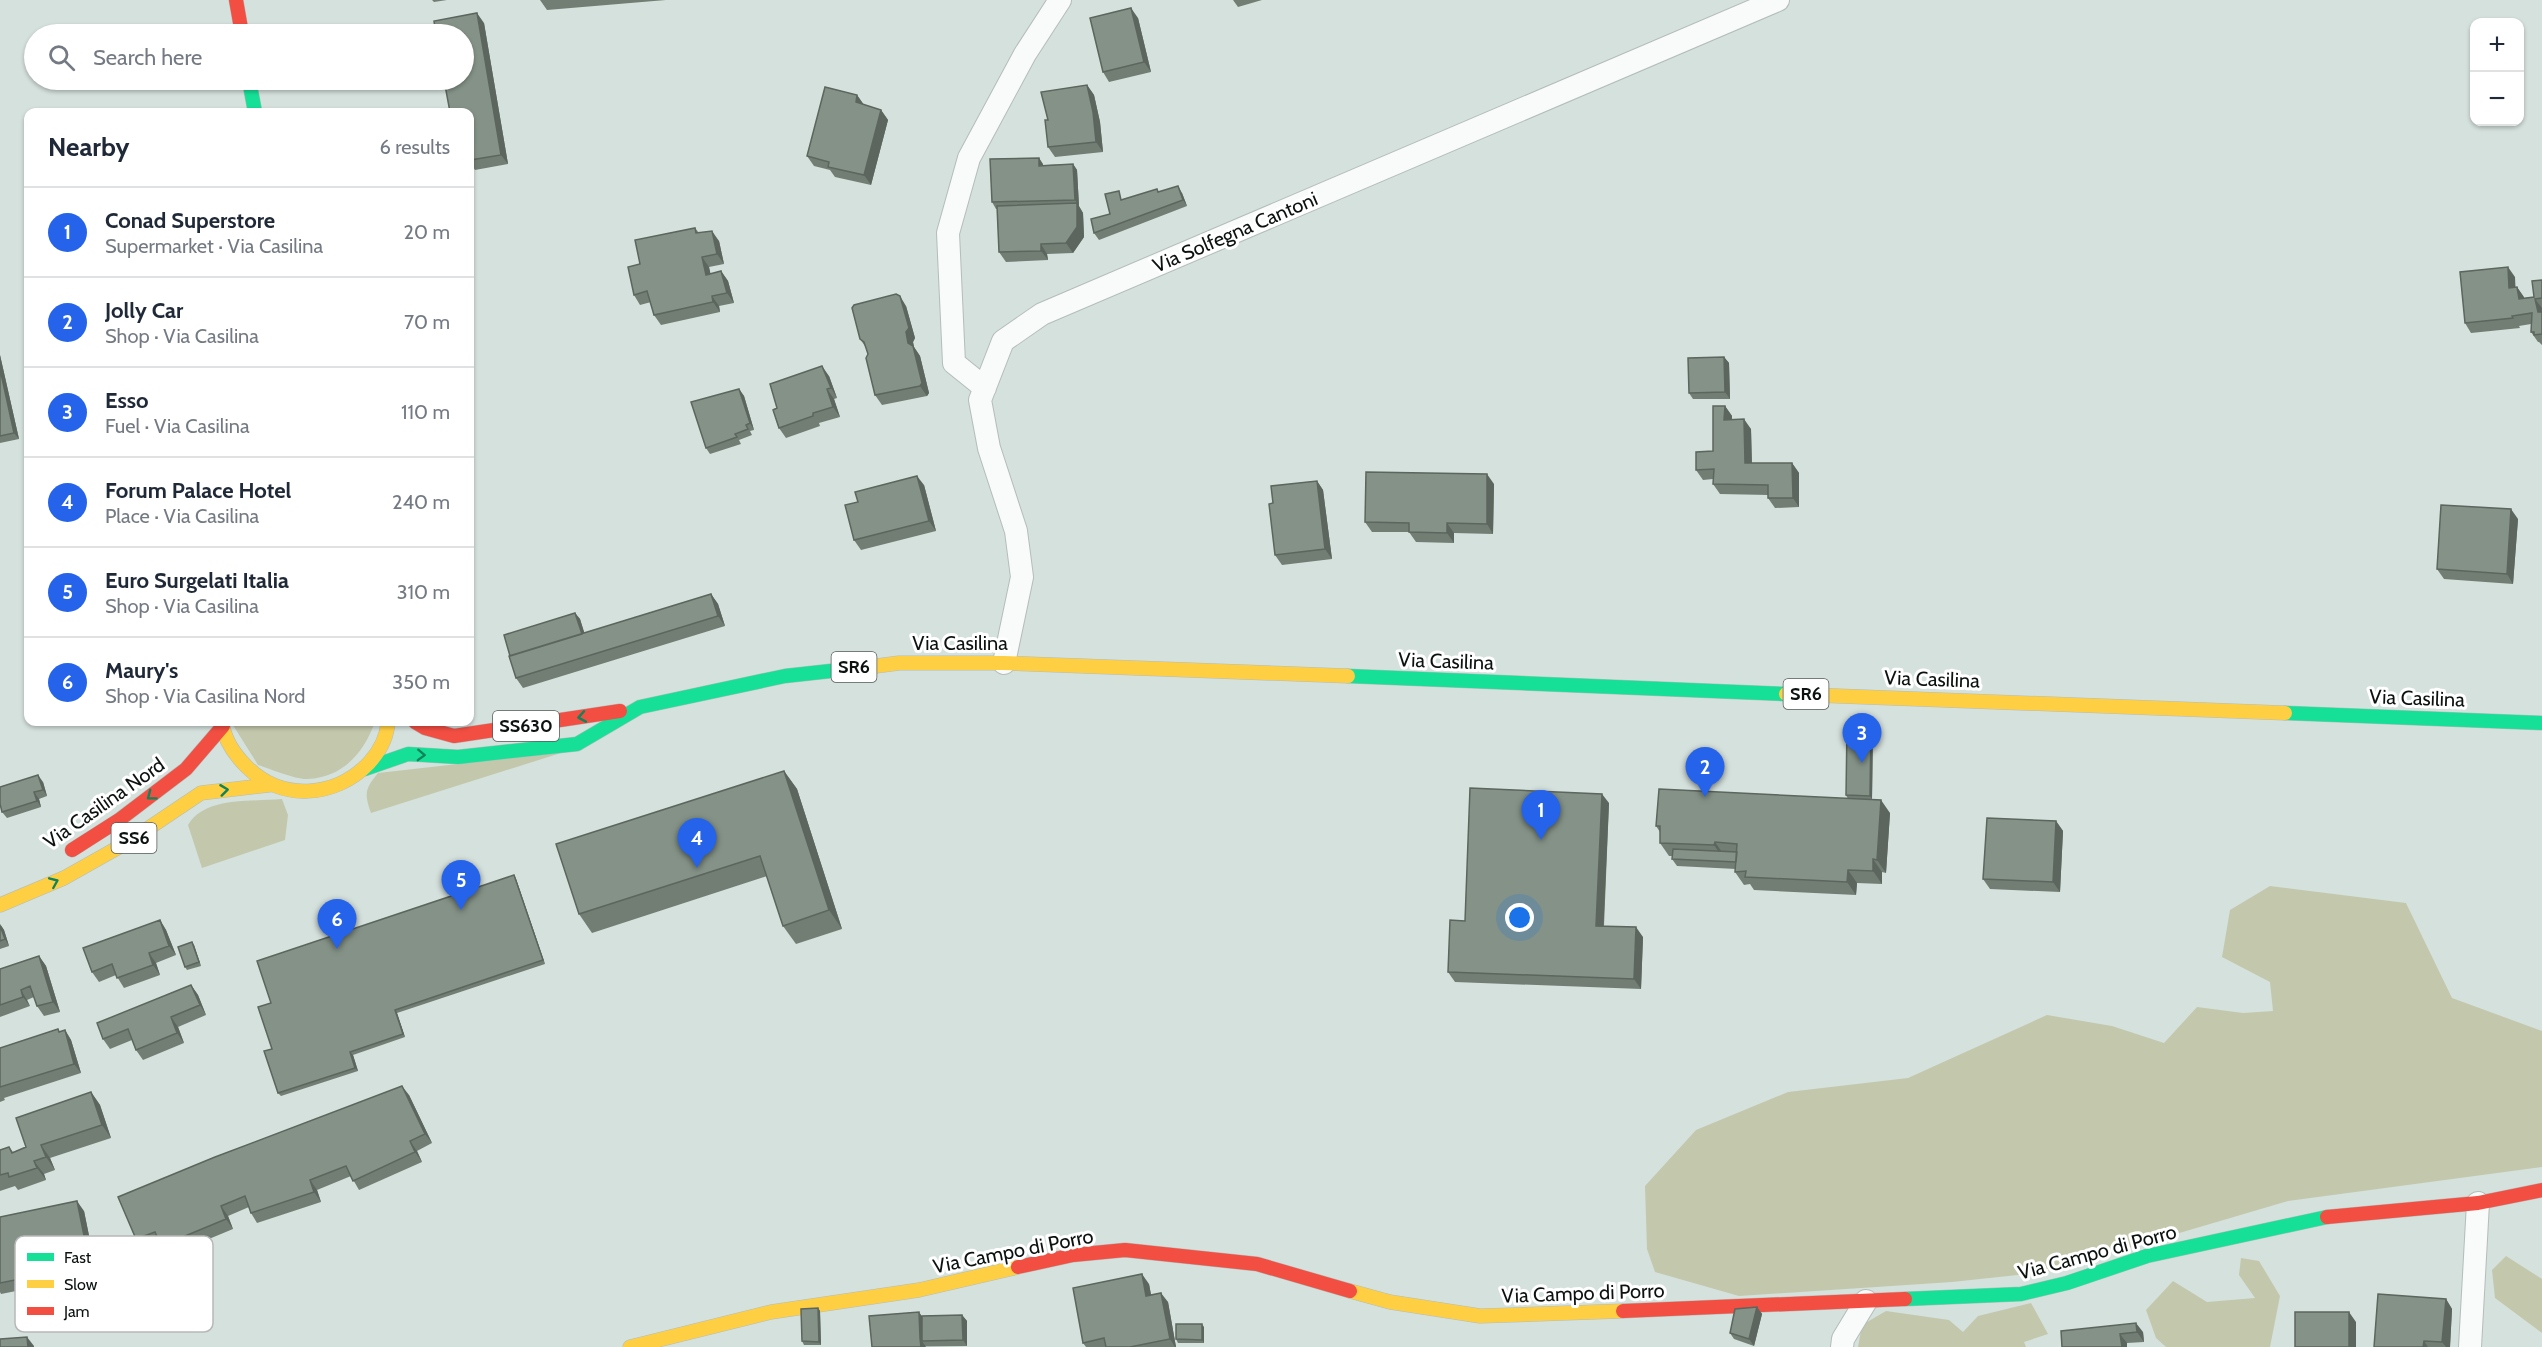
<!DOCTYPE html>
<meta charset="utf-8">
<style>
:root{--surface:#fff;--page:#f6f6f7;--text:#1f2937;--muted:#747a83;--line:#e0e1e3;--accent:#2563eb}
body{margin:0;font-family:Cabin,sans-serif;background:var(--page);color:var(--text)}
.controls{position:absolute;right:18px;top:18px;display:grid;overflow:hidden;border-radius:12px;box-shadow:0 2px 4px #0004}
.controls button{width:54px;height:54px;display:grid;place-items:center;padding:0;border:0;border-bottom:2px solid var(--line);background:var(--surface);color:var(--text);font:30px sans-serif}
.you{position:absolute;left:1520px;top:918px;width:21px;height:21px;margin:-15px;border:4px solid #fff;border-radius:50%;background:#1a73e8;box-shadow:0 0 0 9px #1a73e833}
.badge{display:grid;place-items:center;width:39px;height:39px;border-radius:50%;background:var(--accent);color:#fff;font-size:20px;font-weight:700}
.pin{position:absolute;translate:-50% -50px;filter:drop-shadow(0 2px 3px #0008)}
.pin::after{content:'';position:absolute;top:32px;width:21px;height:18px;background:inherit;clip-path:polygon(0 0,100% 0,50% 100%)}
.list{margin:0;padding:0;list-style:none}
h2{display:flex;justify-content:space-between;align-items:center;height:78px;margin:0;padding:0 24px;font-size:26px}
h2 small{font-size:20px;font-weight:400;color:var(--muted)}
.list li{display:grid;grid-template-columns:39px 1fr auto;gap:18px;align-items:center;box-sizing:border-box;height:90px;padding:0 24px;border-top:2px solid var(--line)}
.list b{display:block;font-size:22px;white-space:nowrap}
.list p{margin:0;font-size:20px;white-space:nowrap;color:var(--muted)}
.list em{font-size:20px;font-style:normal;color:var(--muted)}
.icon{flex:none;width:33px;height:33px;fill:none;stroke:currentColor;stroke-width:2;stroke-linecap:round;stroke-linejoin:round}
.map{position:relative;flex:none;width:2542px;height:1347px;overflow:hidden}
.search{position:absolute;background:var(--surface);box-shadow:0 2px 4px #0004;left:24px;top:24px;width:450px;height:66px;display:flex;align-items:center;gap:15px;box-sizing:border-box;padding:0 21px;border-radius:33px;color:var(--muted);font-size:22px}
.panel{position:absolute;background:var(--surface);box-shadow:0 2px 4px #0004;left:24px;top:108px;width:450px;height:618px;border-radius:12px}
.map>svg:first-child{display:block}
.green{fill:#c3c8ac}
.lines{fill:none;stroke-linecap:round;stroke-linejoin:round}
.street-casing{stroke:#b3bdba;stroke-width:24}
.fast-casing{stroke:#b3bdba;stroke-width:15}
.slow-casing{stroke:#b3bdba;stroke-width:15}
.jam-casing{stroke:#b3bdba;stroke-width:15}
.street{stroke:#f9fafa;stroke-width:22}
.fast{stroke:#16e098;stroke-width:14}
.slow{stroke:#ffcf43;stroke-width:14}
.jam{stroke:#f24e42;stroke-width:14}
.wall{fill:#727e74}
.shaded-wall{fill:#5c665e}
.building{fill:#849287;stroke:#5c665e;stroke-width:1.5}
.oneway{stroke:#11835b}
.labels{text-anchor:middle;stroke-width:6;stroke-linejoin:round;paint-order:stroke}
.shield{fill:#fff;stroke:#545958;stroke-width:1.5}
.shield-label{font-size:18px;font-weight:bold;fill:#0b1210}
.street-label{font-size:20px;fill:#0b1210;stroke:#fff}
.key{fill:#fff;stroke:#b6b8b7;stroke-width:1.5}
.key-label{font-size:16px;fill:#0b1210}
</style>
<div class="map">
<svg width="2542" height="1347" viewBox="0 0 2542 1347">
<rect width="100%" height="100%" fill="#d5e1dd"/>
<path class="green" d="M231,722H375C364,752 344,777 308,779C296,780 271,769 258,765Z
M564,752L371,813C364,793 365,789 378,773Z
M282,799L288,815L285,840L202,868L188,825C205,796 253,802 282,799Z
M2270,886L2406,903L2452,998L2542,1031V1167L2288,1201L2047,1272L1952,1282L1739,1296L1655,1272L1647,1249L1645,1186L1696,1130L1788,1092L1908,1078L2047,1015L2112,1026L2164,1043L2197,1007L2243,1013L2273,1011L2270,982L2222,957L2230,910Z
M2506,1256L2542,1279V1333L2495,1298L2492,1270Z
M2241,1258L2259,1261L2280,1296L2270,1347H2166L2156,1338L2146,1310L2173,1281L2207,1302L2255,1298L2239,1275Z
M2031,1303L2048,1334L2024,1342L2026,1347H1858L1862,1325L1886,1311L1949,1320L1963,1332L1978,1316Z"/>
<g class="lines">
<g class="street-casing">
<path id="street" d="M985,388L954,363L948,233L969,158L1025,54L1060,0
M1004,663L1022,577L1016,531L989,448L980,400L1003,341L1042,314L1778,0
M1842,1347L1843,1339L1866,1301
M2470,1347L2478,1203"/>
</g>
<g class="fast-casing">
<path id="fast" d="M249,80L255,112
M1348,676L1786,694
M2285,713L2542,723
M365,769L408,754L458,757L577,744L640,707L785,676L876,666
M1905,1299L2021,1294L2067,1283L2147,1256L2327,1217"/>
</g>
<g class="slow-casing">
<path id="slow" d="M876,666L899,663H1004L1348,676
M1786,694L2285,713
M222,722C224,739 234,754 246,766C281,802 335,798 369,763C379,752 387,737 388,722
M0,905L64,878L128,842L201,793L269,785
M1350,1291L1390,1302L1480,1316L1623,1311
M630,1347L771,1312L919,1290L1018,1267"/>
</g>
<g class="jam-casing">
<path id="jam" d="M236,0L242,34
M415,722L425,728L454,736L620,711
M72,850L119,820L186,769L223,726
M2327,1217L2478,1203L2542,1190
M1018,1267L1073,1255L1125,1250L1257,1264L1350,1291
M1623,1311L1905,1299"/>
</g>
<use href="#street" class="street"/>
<use href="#fast" class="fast"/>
<use href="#slow" class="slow"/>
<use href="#jam" class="jam"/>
</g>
<path class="wall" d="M432,0H447L434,2Z
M540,0H666L547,10Z
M1233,0H1262L1238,7Z
M1138,18L1151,72L1109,82L1103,72Z
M484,23L508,164L475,170L470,163V112Z
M1087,85L1094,95L1100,122L1103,152L1055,157L1048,147V120Z
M857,95L864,105L881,110L888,120L871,185L835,177L830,170L814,166L807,156Z
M1039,158L1043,165L1073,164L1077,170L1079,206L1083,213L1084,237L1073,253L1047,254L1048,260L1006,262L999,252L997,209H996L992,202Z
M1159,192L1182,193L1187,206L1099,240L1094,233L1110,214L1124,199Z
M695,228L699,233L719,241L724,264L709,267L710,274L721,271L728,281L734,303L719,306L720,312L661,325L654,315L651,302L640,305L634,295L640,264Z
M2515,277V287H2517L2524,298L2534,297L2542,280V345L2539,342H2538L2531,332V324L2519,326L2520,328L2471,333L2465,323Z
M906,306L915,338L913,342L914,347L920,356L929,393L927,396L882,405L875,395L868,354L867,349L860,339Z
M0,355L19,439L0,443Z
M1724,357L1729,363L1730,399H1693L1689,393Z
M829,376L837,398L834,399L840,417L819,423L820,426L786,438L779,428L777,408Z
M739,389L744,396L754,430L750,431L752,435L739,440L741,444L710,454L706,448Z
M1725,406L1732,416V420L1751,429L1752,463H1792L1799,473V507L1775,508L1768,498V495L1720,494L1713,484V479L1703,480L1696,470L1713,451Z
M1317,481L1323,490L1332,559L1282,565L1275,555L1273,503Z
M1494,484L1493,534L1454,533V543L1416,542L1409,532H1372L1365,522Z
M924,485L936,531L861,550L854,540L858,502Z
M2518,519L2513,584L2444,579L2437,569Z
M711,594L718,604L725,626L523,688L516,678L510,656L575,613L580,619L584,633Z
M1871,727L1873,731L1872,799H1856L1890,813L1886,873L1882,872V884L1857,883L1856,895L1754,890L1750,884L1744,885L1735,872L1736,869L1677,866L1672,859V856H1669L1660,843V832L1656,826L1848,799L1846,795Z
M784,771L797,789L842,929L796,944L783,926L767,876L592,933L579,914Z
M43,782L47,796L39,799L41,807L7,818L2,812Z
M1609,803L1604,926L1643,937L1641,989L1455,982L1448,972L1465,921Z
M2056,821L2063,831L2060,892L1990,889L1983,879Z
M514,875L516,879L545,964L397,1013L405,1037L353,1055L358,1071L281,1096L278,1093L272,1049L271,1003Z
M160,920L166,930L176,955L156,963L160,975L124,988L116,975L99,982L92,972Z
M0,924L4,930L9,946L0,949Z
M194,945L201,966L187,970L185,967Z
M39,956L46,966L60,1012L44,1016L37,1006L34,997L27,1000L30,1006L0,1017V969Z
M191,985L198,995L206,1015L178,1027L184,1043L143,1060L136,1050L132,1040L110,1049L103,1039Z
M58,1029L60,1032L65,1030L71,1040L81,1073L4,1098L5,1100L0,1102V1048Z
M91,1092L100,1105L111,1138L50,1158L55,1170L44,1174L46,1180L18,1190L15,1186L0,1191V1150L9,1147L13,1152L26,1147Z
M409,1095L432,1143L417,1151L422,1162L359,1190L351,1176L317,1190L321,1202L257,1223L251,1213L249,1207L228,1216L233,1229L168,1256L159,1243L143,1249L136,1239Z
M84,1211L97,1275L1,1294L0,1292V1217Z
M1149,1284L1151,1295L1168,1302L1176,1347H1086L1083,1343Z
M2446,1299L2452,1309L2450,1347H2374Z
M1757,1307L1762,1314L1754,1346L1734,1339L1730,1333Z
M818,1308L820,1311L821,1345H804L802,1341Z
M962,1315L967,1321V1346L872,1347L922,1316Z
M1204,1327V1343H1178L1176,1339Z
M2061,1331L2143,1332L2144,1342L2127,1343V1347H2062Z"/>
<path class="shaded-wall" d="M1131,8L1138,18L1151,72L1144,62Z
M477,13L484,23L508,164L501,155Z
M1087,85L1094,95L1100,122L1103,152L1096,142Z
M857,95L864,105L856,102Z
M881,110L888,120L871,185L864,175Z
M1039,158L1043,164L1044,172L1039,166Z
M1073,164L1077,170L1079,206L1075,200Z
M1178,186L1182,193L1187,206L1183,200Z
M1077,203L1083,213L1084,237L1073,253L1066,243Z
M712,231L719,241L724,264L717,254Z
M1041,244L1047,254L1048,260L1041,251Z
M702,257L709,267L713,284L706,275Z
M2508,267L2515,277L2516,298L2509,288Z
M721,271L728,281L734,303L727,293Z
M2517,287L2524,297L2526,309L2519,299Z
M712,296L719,306L720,312L713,302Z
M900,296L906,306L915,338L913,342L914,347L920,356L929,393L927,396L920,386L908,343Z
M2535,299L2542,308V318L2538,312Z
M0,355L19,439L14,433L0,369Z
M1724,357L1729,363L1730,399L1725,392Z
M822,366L829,376L837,398L831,388Z
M739,389L744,396L754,430L750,423Z
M827,389L834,399L840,417L833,407Z
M1725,406L1732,416L1731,430L1724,420Z
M1744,419L1751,429L1752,473L1745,463Z
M1792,463L1799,473V507L1793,498Z
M1487,474L1494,484L1493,534L1487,524Z
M917,476L924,485L936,531L929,521Z
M1317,481L1323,490L1332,559L1325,549Z
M2511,509L2518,519L2513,584L2507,574Z
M1447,523L1454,533V543L1447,533Z
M711,594L718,604L725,626L718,616Z
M575,613L580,619L588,644L583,637Z
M1871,727L1873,731L1872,799L1870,796Z
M784,771L797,789L842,929L829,910Z
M38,775L43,782L47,796L43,790Z
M34,792L39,799L41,807L37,801Z
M1602,794L1609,803L1603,936L1596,926Z
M1881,800L1890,813L1886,873L1877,860Z
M2056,821L2063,831L2060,892L2053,882Z
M1715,842L1724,855L1723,858L1714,845Z
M1873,859L1882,872V884L1873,871Z
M1848,870L1857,883L1856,895L1847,882Z
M514,875L516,879L545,964L543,960Z
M160,920L166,930L176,955L169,946Z
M0,924L4,930L9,946L5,939Z
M1636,927L1643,937L1641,989L1634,979Z
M192,942L194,945L201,966L199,962Z
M149,953L156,963L160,975L153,965Z
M39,956L46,966L60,1012L53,1002Z
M191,985L198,995L206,1015L200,1005Z
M21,990L27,1000L30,1006L23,997Z
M395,1010L397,1013L405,1037L403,1034Z
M171,1017L178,1027L184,1043L177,1033Z
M65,1030L71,1040L81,1073L74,1064Z
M350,1052L353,1055L358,1071L355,1068Z
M402,1086L409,1095L432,1143L425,1134Z
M91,1092L100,1105L111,1138L102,1125Z
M410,1141L417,1151L422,1162L415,1152Z
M41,1145L50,1158L55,1170L46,1157Z
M34,1161L44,1174L46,1180L37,1168Z
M310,1180L317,1190L321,1202L314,1192Z
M77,1201L84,1211L97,1275L90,1265Z
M221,1206L228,1216L233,1229L226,1219Z
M1142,1274L1149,1284L1153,1305L1146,1296Z
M1161,1293L1168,1302L1176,1347H1175L1170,1339Z
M2446,1299L2452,1309L2450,1347H2446L2442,1342Z
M1757,1307L1762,1314L1754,1346L1749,1339Z
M818,1308L820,1311L821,1345L819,1342Z
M919,1312L926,1322L922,1341L926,1347H921L920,1338Z
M2349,1312L2356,1322V1347H2349Z
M962,1315L967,1321V1346L963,1340Z
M2136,1323L2143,1332L2144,1342L2137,1332Z
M1202,1324L1204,1327V1343L1202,1340Z
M2120,1334L2127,1343V1347H2122Z
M27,1337L34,1346V1347H28Z
M2424,1341L2428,1347H2423Z"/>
<path class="building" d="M1131,8L1144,62L1103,72L1090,18Z
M477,13L501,155L470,160V112H450L444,80H464V34H436L434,21Z
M1087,85L1093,112L1096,142L1048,147L1045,120H1048L1041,92Z
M825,87L857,95L856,102L881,110L864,175L828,167L829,162L807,156Z
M1039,158V166L1073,164L1075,200L992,202L990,159Z
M1178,186L1183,200L1094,233L1091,219L1110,214L1105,194L1119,191L1121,200L1157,189L1158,192Z
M1077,203V227L1066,243L1041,244V251L999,252L997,206Z
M695,228L696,233L712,231L717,254L702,257L706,275L721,271L727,293L712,296L713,302L654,315L647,291L634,295L628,267L640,264L635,240Z
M2508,267L2509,288L2517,287L2519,299L2534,297L2532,281L2542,280V298L2535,299L2538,312H2542V334L2534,335V332H2531L2532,313L2512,316L2513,318L2465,323L2460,272Z
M896,294L900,296L909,328L906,332L908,343L913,346L922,383L920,386L875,395L866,358L868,354L864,342L860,339L852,308L854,305Z
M1724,357L1725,392L1689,393L1688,358Z
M822,366L831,388L827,389L833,407L813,413V416L779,428L773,410L777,408L770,384Z
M0,369L14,433L0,436Z
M739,389L750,423L746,425L748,429L735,434L737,437L706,448L691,402Z
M1713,406H1725L1724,420L1744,419L1745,463H1792L1793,498H1768V485L1713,484L1714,469L1696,470V452L1713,451Z
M1366,472L1487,474V524L1447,523V533L1409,532V523L1365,522Z
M917,476L929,521L854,540L845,505L858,502L855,492Z
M1317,481L1325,549L1275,555L1269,504L1273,503L1271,486Z
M2441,505L2511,509L2507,574L2437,569Z
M711,594L718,616L516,678L509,656Z
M575,613L582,634L510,656L504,635Z
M1847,727H1871L1870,796L1846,795Z
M784,771L829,910L783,926L760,856L579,914L556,844Z
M38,775L43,790L34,792L37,801L2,812L0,804V787Z
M1470,788L1602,794L1596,926L1636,927L1634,979L1448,972L1450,920L1465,921Z
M1659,789L1881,800L1877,860L1873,859V871L1848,870L1847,882L1745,877L1746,871L1735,872L1737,844L1715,842L1714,845L1660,843V826H1656Z
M1987,818L2056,821L2053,882L1983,879Z
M1673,849L1737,852L1736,862L1672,859Z
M514,875L543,960L395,1010L403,1034L350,1052L355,1068L278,1093L264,1051L272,1049L258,1007L271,1003L257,961Z
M160,920L169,946L149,953L153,965L117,978L112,964L92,972L83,948Z
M0,926L5,939L0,941Z
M192,942L199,962L185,967L178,947Z
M39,956L53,1002L37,1006L30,986L21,990L23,997L0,1005V969Z
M191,985L200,1005L171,1017L177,1033L136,1050L128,1029L103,1039L97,1023Z
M58,1029L59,1032L65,1030L74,1064L0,1087V1048Z
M402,1086L425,1134L410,1141L415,1152L353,1181L346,1166L310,1180L314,1192L251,1213L245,1196L221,1206L226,1219L161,1246L155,1232L136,1239L118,1197L215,1157Z
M91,1092L102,1125L41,1145L46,1157L34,1161L37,1168L9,1177L8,1173L0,1175V1150L9,1147L12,1153L26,1147L16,1118Z
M77,1201L90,1265L0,1283V1217Z
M1142,1274L1146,1296L1161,1293L1170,1339L1130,1347H1106L1104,1338L1083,1343L1073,1288Z
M2378,1294L2446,1299L2442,1342L2424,1341L2423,1347H2374Z
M1757,1307L1749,1339L1730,1333L1735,1309Z
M818,1308L819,1342L802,1341L801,1309Z
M919,1312L920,1338L921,1347H872L869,1316Z
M2295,1312H2349V1347H2295Z
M962,1315L963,1340L922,1341V1316Z
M2136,1323L2137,1332L2120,1334L2122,1347H2062L2061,1331Z
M1176,1324H1202V1340L1176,1339Z
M27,1337L28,1347H0V1339Z"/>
<defs><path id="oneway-chevron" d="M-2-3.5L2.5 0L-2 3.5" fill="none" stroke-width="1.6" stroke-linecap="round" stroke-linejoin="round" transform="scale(1.5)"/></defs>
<g class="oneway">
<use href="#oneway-chevron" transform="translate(582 717) rotate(170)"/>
<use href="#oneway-chevron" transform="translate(421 755) rotate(2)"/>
<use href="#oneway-chevron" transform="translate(224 790) rotate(-7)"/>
<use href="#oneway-chevron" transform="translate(151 796) rotate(143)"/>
<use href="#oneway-chevron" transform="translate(54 882) rotate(-23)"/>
</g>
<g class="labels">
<g class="shield">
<rect x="831.5" y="652" width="45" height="30" rx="4.5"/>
<rect x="1783.5" y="679" width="45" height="30" rx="4.5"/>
<rect x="493" y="711" width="66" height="30" rx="4.5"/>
<rect x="111.5" y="823" width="45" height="30" rx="4.5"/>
</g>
<g class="shield-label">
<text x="854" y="673">SR6</text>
<text x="1806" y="700">SR6</text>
<text x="526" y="732">SS630</text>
<text x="134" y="844">SS6</text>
</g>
<g class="street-label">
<text transform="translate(1235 232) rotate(-23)" y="7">Via Solfegna Cantoni</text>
<text x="960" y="650">Via Casilina</text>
<text transform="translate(1446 661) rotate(2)" y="7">Via Casilina</text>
<text transform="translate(1932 679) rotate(2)" y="7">Via Casilina</text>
<text transform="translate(2417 698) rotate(2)" y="7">Via Casilina</text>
<text transform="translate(104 803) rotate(-35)" y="7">Via Casilina Nord</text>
<text transform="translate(1013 1251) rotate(-11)" y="7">Via Campo di Porro</text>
<text transform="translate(2097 1252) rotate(-15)" y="7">Via Campo di Porro</text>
<text transform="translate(1583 1293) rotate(-2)" y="7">Via Campo di Porro</text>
</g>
</g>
<rect x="15" y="1236" width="198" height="96" rx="9" class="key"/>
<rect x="27" y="1253" width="27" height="8" fill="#16e098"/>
<rect x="27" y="1280" width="27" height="8" fill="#ffcf43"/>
<rect x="27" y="1307" width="27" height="8" fill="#f24e42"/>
<g class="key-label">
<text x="64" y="1263">Fast</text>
<text x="64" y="1290">Slow</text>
<text x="64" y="1317">Jam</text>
</g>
</svg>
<div class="controls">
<button>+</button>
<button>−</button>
</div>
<div class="you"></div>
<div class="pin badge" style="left:1541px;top:840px">1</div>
<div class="pin badge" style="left:1705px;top:797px">2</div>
<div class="pin badge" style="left:1862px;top:763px">3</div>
<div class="pin badge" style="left:697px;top:868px">4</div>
<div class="pin badge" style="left:461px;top:910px">5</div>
<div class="pin badge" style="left:337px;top:949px">6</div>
<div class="search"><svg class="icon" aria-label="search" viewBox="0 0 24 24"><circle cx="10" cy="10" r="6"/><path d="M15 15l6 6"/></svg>Search here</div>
<section class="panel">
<h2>Nearby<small>6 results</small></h2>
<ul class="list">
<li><span class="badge">1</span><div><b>Conad Superstore</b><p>Supermarket · Via Casilina</p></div><em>20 m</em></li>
<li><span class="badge">2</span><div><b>Jolly Car</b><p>Shop · Via Casilina</p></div><em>70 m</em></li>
<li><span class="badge">3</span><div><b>Esso</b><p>Fuel · Via Casilina</p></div><em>110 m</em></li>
<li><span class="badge">4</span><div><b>Forum Palace Hotel</b><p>Place · Via Casilina</p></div><em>240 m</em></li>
<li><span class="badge">5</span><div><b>Euro Surgelati Italia</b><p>Shop · Via Casilina</p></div><em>310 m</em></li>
<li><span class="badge">6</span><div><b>Maury's</b><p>Shop · Via Casilina Nord</p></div><em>350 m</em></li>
</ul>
</section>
</div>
